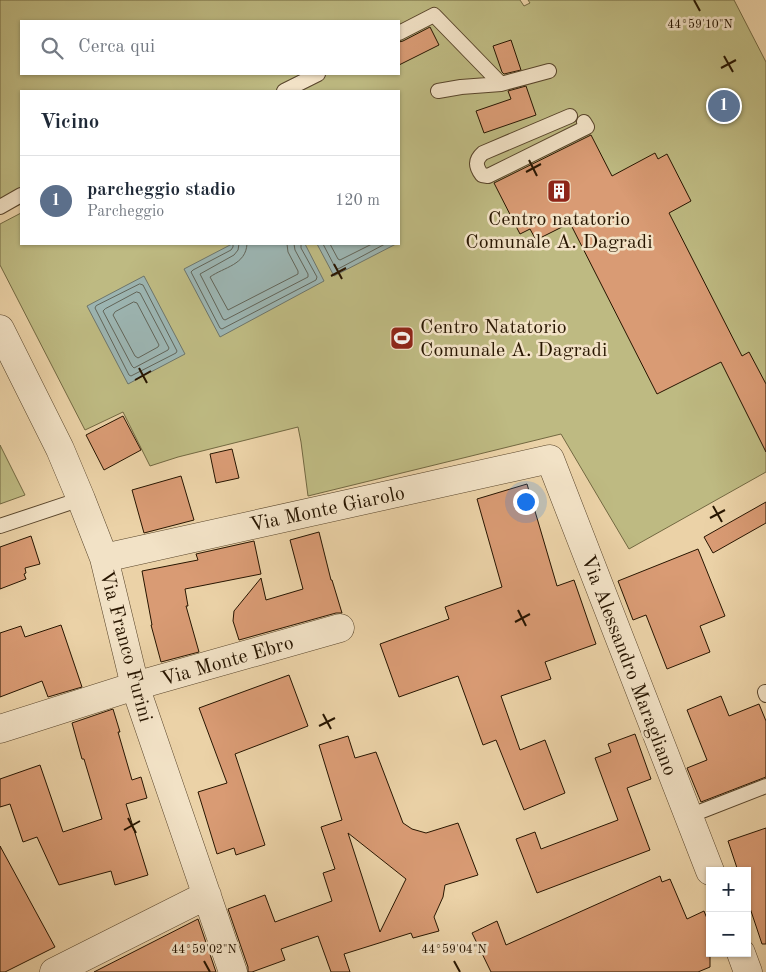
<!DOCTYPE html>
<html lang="it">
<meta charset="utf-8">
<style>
:root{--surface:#fff;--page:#f2f2f3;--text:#1f2937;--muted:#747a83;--line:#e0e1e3;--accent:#8f2418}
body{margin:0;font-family:"Old Standard TT",serif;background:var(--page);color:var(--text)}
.controls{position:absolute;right:15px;bottom:15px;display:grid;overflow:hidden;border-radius:0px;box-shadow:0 1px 4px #0004}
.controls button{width:45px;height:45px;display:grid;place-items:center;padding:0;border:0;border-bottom:1px solid var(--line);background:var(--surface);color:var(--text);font:25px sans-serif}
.you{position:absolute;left:525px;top:501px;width:18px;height:18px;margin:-12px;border:4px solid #fff;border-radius:50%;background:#1a73e8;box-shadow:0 0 0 8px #1a73e833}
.badge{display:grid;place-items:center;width:32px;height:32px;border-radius:50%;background:var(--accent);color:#fff;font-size:16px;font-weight:700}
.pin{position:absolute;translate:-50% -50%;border:2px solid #fff;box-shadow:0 1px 5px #0006}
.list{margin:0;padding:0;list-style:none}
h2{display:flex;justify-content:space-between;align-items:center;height:65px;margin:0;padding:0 20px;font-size:21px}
h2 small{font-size:16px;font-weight:400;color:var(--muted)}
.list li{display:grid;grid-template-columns:32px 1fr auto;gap:15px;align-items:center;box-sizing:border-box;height:90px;padding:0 20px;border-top:1px solid var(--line)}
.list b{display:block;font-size:19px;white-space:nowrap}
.list p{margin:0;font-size:16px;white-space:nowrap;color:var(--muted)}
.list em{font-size:16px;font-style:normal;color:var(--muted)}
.icon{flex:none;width:28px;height:28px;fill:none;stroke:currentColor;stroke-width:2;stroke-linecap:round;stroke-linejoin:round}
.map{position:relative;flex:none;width:766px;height:972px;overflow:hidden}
.search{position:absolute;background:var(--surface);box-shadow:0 1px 4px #0004;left:20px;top:20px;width:380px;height:55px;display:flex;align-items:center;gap:12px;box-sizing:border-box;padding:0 18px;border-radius:0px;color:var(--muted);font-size:19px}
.panel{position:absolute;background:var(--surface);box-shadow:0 1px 4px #0004;left:20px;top:90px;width:380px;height:155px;border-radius:0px}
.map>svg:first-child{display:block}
.green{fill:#beba82;stroke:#726841;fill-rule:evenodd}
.water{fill:#9cb5b2;stroke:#6d756b}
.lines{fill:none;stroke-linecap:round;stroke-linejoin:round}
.shore{stroke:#626559;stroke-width:1}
.building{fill:#d99b74;stroke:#271500;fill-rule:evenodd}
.service-casing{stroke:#58442a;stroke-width:16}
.minor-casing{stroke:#58442a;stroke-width:29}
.service{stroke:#f2e2c6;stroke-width:14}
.minor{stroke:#f2e2c6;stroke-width:28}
.ticks{fill:none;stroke:#271500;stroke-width:2}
.labels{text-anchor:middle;stroke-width:5;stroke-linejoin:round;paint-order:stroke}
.poi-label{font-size:20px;fill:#271500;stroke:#f2e2c6}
.street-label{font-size:20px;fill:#271500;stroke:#f2e2c6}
.ticks-label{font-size:12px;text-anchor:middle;fill:#271500;stroke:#f2e2c6;stroke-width:5;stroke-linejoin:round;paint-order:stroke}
</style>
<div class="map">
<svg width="766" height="972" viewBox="0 0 766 972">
<rect width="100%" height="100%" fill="#ebd2a7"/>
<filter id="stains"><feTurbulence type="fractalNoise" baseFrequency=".004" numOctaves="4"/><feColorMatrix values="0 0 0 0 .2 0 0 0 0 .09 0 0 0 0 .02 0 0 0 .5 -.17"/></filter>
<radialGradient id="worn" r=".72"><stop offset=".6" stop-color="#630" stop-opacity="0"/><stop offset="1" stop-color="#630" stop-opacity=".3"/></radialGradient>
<path class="green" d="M0,0H520L524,6L530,3L528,0H734L766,62V472L629,549L561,434L308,496L301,442L298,427L178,457L150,466L123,412L85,430L0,265V224L21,213V244H399V91H21V204L0,214ZM21,21H399V74H21Z
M0,445L25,495L0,504Z"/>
<path class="water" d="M232,244H305L324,281L220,337L184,269Z
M317,244H396L334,276Z
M144,276L185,354L128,384L87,306Z"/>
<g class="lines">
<path class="shore" d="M233,244V247L231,250L193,270L191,272L220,328L222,329L316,280L317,277L301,248V244
M239,244L238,250L234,255L200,274L223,319L225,320L308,277V274L295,250L294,244
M247,244C246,265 224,267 210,277L228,310L298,274V271L288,252L287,244
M323,244L335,267L338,269L385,244
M330,244L338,259L340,260L372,244
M140,284L143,285L177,351L176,353L131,376L129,375L95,308L96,306Z
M137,292L140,293L169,348L168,350L134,368L132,366L103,311L105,309Z
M134,302L137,303L159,345L158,347L138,358L135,356L113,315L115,312Z"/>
</g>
<path class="building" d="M430,27L439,45L399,65V42L403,41Z
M511,40L521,70L504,74L502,72L493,46Z
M526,86L536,115L484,133L476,111L511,99L508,91Z
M591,135L612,176L655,153L658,159L667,154L691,201L669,213L742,356L749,352L766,384V452L721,362L657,394L570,223L536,240L530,229L520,234L494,183Z
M123,416L141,450L104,470L86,435Z
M232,449L239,478L216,483L210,454Z
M181,476L194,520L144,533L132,490Z
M527,484L557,586L574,580L596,644L545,662L551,679L501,696L520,750L545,740L565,793L524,810L496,740L483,745L458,676L399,697L380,644L449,619L445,607L502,587L477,499Z
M766,502V523L713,553L704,537Z
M319,532L331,580H332L342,613H336L239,640L233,621L234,611L261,578L266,600L303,589L290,540Z
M31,536L40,564L25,568L26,573L24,574L26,579L0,589V547Z
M254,541L261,574L185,589L188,606H186L199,652L161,662L151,625H152L142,571L198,560L196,554Z
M698,549L725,616L700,626L710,652L667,669L646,615L633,620L618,581Z
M61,625L82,687L48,697L42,681L0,697V633L21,626L25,637Z
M289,675L308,726L235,754L265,845L236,855L234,848L217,854L198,792L227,783L199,708Z
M721,696L729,716L759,704L766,721V777L701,802L687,768L707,760L687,710Z
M113,709L120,732H118L132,780L141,777L147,798L126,804L148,875L115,885L111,871L59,885L37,837L23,842L10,804L0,807V779L40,765L63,832L102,819L84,759H82L72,723Z
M635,734L651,779L627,788L650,850L537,893L516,839L535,832L541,849L618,820L595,758L611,752L608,744Z
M348,736L355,758L376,752L403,823L412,829L426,833L458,823L478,875L445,885L443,897L434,917L439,931L413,938L411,933L344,954L350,972H331L318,936L281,949L285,960L252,972H248V967L228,909L265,895L275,922L332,901L323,873L335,869L321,827L342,820L319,745ZM348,833L406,879L380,932Z
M766,828V944H762L747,899V871H738L728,841Z
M0,846L55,947L5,972H0Z
M660,876L662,882L670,879L687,919L704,911L710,926V967L698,972H491L472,933L497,921L506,945Z
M198,919L216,972H94Z"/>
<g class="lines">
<g class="service-casing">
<path id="service" d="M399,33L434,15L501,84L549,71
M284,91L318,74
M438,91L461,87L501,84
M570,116L483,153C475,160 475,166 482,175L488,176L587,127L584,122
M0,207L21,195
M0,526L81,499
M765,692L766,695
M689,816L766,786"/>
</g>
<g class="minor-casing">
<path id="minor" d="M0,329L60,449L81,499L104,558L135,686L233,972
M104,558L550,459L710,871
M0,729L135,686L340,628
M741,953L748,972
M54,972L207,895"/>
</g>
<use href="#service" class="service"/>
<use href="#minor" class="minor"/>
</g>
<path class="ticks" d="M694,0L700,11M724,56L733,72M721,68L736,60M529,160L537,176M526,172L541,164M334,264L342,279M331,276L346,268M139,368L147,383M135,380L151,371M713,506L722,522M710,518L725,510M518,610L526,626M515,622L530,614M323,714L331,729M319,726L335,718M128,818L136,833M124,830L140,821M204,961L210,972M454,961L460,972"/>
<defs>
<g id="building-square" transform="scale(1.25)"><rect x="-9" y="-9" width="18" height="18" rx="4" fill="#8f2418" stroke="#f2e2c6"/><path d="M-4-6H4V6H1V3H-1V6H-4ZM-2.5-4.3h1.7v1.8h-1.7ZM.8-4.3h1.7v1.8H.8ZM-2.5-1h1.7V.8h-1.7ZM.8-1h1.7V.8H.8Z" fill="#fff"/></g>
<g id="stadium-square" transform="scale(1.25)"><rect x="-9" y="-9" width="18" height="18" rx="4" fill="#8f2418" stroke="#f2e2c6"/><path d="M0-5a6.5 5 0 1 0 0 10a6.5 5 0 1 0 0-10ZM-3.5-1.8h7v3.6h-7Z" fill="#fff"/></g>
</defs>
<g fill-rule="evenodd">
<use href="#building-square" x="559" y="191"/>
<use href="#stadium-square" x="402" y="338"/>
</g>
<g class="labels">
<g class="poi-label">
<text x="559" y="225">Centro natatorio<tspan x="559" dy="23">Comunale A. Dagradi</tspan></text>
<text x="420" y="333" text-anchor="start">Centro Natatorio<tspan x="420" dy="23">Comunale A. Dagradi</tspan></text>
</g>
<g class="street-label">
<text transform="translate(327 508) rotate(-12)" y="7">Via Monte Giarolo</text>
<text transform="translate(127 646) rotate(75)" y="7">Via Franco Furini</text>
<text transform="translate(227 660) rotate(-16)" y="7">Via Monte Ebro</text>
<text transform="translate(630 665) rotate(69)" y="7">Via Alessandro Maragliano</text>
</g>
</g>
<g class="ticks-label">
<text x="700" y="28">44°59'10"N</text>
<text x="204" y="953">44°59'02"N</text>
<text x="454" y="953">44°59'04"N</text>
</g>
<rect width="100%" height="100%" filter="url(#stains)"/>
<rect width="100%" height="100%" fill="url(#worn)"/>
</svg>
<div class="controls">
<button>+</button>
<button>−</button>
</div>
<div class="you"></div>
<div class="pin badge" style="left:724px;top:106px;background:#5c6f8a">1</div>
<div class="search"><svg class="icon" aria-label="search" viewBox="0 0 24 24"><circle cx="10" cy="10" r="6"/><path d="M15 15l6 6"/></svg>Cerca qui</div>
<section class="panel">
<h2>Vicino<small></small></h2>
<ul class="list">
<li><span class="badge" style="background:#5c6f8a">1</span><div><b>parcheggio stadio</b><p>Parcheggio</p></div><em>120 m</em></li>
</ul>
</section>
</div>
